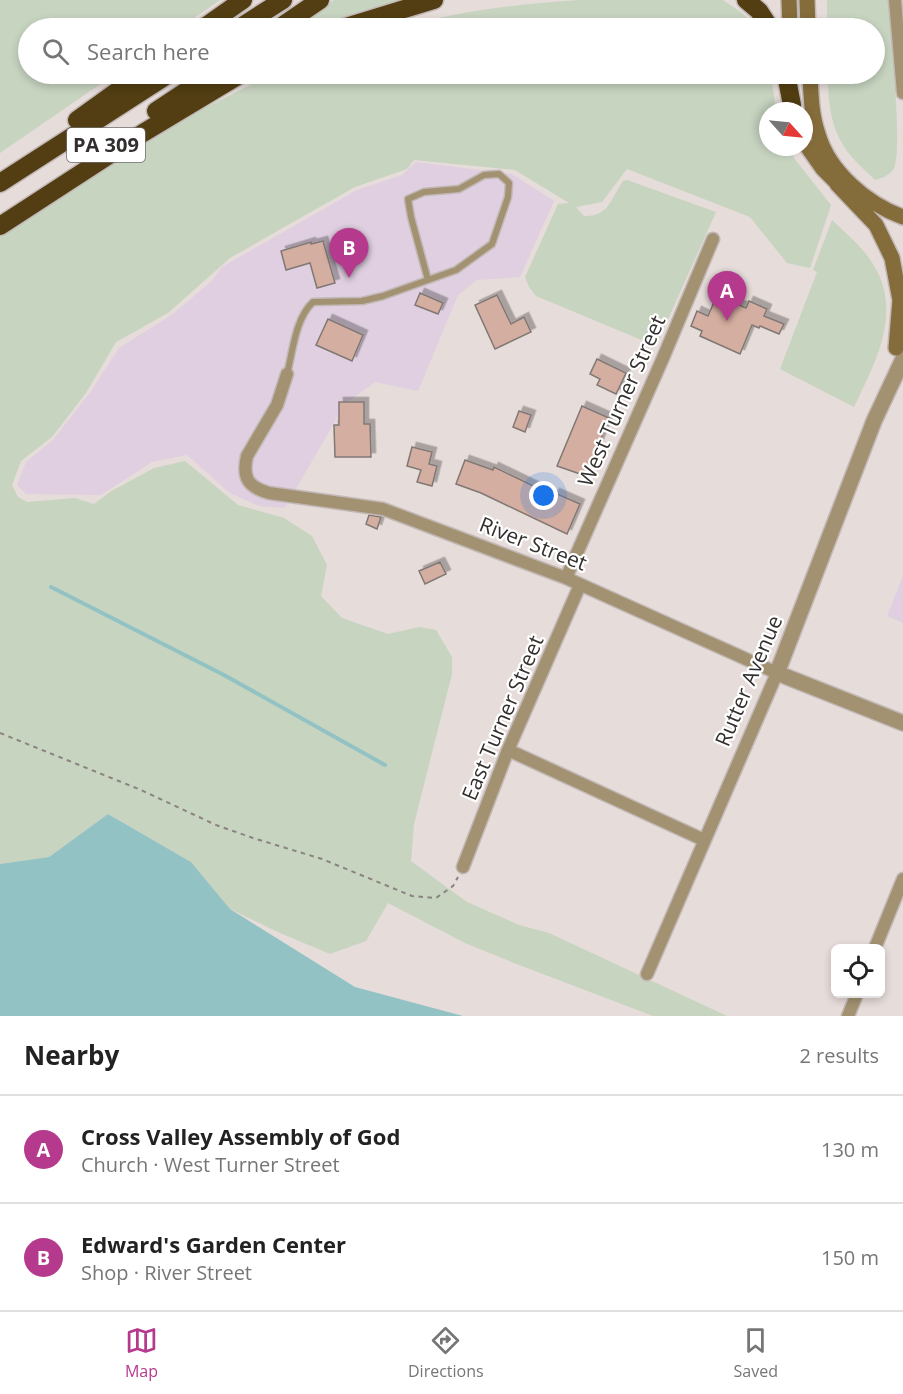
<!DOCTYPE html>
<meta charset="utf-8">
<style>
:root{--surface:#fff;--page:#f6f6f6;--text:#222;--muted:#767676;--line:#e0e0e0;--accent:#b53a8d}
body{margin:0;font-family:"Open Sans",sans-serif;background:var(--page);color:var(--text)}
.controls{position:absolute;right:18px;bottom:18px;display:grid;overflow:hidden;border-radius:9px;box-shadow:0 3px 9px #0003}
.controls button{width:54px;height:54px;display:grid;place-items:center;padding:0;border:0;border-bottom:2px solid var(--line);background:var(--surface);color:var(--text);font:30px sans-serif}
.compass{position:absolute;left:759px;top:102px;width:54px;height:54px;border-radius:50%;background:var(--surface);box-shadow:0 3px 9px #0003;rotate:117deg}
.you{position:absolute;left:544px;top:496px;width:21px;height:21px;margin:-15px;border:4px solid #fff;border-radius:50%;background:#1a73e8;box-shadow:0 0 0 9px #1a73e833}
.badge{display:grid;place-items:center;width:39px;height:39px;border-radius:50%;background:var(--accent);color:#fff;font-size:20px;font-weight:700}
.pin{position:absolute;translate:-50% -50px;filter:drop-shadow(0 2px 3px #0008)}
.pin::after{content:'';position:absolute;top:32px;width:21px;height:18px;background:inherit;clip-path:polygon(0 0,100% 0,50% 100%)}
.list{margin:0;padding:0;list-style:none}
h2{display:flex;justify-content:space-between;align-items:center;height:78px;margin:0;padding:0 24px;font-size:26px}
h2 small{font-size:20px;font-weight:400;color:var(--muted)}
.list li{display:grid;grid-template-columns:39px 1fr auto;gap:18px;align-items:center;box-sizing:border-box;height:108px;padding:0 24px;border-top:2px solid var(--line)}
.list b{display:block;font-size:22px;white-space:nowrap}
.list p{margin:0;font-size:20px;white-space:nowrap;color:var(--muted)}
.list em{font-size:20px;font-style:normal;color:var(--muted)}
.icon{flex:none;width:33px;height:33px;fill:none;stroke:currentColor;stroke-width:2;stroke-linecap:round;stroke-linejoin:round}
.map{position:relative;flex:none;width:903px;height:1016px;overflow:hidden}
.search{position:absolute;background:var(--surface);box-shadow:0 3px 9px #0003;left:18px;right:18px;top:18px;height:66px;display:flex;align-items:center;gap:15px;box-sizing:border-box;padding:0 21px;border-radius:33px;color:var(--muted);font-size:22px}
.sheet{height:294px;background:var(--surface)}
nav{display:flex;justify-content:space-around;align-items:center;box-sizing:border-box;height:84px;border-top:2px solid var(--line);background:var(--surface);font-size:16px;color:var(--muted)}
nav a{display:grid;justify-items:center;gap:3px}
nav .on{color:var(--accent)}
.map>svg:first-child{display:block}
.commercial{fill:#dfcfe0}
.green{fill:#c7d4c0}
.water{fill:#93c2c4}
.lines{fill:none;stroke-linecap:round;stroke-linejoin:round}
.stream{stroke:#93c2c4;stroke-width:4}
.building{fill:#d4aea0;stroke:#817875;stroke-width:1.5;filter:url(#shadow)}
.service-casing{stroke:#c2b9b7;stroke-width:9}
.minor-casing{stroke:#c2b9b7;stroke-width:15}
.tertiary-casing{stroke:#c2b9b7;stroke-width:18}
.secondary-casing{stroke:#c2b9b7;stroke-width:18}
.motorway-casing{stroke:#c2b9b7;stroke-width:21}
.path{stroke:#8a8381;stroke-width:2;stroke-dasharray:4.5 4.5;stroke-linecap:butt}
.service{stroke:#a39272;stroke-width:6}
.minor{stroke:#a39272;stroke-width:12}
.tertiary{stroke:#a39272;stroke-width:15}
.secondary{stroke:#856c3b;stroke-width:15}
.motorway{stroke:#523e12;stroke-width:18}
.labels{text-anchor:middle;stroke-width:4.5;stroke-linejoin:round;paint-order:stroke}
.shield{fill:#fff;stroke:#706d6d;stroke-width:1.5}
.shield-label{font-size:20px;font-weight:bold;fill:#332f2e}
.street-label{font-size:21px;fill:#332f2e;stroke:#fff}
</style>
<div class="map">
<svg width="903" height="1016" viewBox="0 0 903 1016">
<defs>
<filter id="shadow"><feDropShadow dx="4.5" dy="-4.5" stdDeviation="0" flood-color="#0004"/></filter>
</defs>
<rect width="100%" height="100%" fill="#e6dcd9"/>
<path class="commercial" d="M416,162L512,174L554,201L520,277L477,280L458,295L418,391L375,382L345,404L285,508L259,506L230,493L187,455L152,462L101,495L26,494L17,485L26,462L53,440L91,391L119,348L173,314L213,280L222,267L357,190L402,175Z
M903,576V623L887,616Z"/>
<path class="green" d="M0,0H220L180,28H28V74H115L0,153Z
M334,0H403L316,28H298Z
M579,0H723L742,13L758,28H398C457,11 518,4 579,0Z
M827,0H888C890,31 903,146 894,168C890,176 881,178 875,180C865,170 853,160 845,148C830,125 828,100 828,74H874V28H827Z
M272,74H771L776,111H768V147H790L794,158L831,205L810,268L787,263L750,217L627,169L602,202L576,207L584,216C609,217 611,198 623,181L627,180L716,212L656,346L536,296L529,287L525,277L558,204L569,203L515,170L414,160L407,169L355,187L230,258L168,313L116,342L86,393L52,437L21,461L12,485L18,497L27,502L75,498L94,504L110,492L154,468L185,461L238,505L284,518L312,536L327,565L321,596L342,618L388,634L419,627L436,630L452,657V674L414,824L411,861L467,902L519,925L549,933L727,1016H653L514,963L465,943L388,903L366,941L330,954L280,933L230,909L191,862L108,814L49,857L0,864V237L104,167L175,123Z
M832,220C845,233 863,247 873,264C903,312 876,361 854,407L780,369L817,272L813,270Z"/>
<path class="water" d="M108,814L191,862L230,909L355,987L463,1016H0V864L49,857Z"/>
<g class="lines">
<path class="stream" d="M51,587L224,675L385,765"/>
</g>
<path class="building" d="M323,241L335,283L317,288L310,263L286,270L281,251L311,242V244Z
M420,293L443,303L438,314L415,305Z
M497,295L511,324L524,317L531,332L495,349L475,305Z
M717,295L746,308L749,301L767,309L764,316L784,324L779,334L760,326L759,328L752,325L740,354L700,336L702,331L691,326L697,311L708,316Z
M328,319L363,335L352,361L316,345Z
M597,359L626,373L616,394L597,385L600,379L590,374Z
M339,402H364V424H370L371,457H335L334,425H339Z
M582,406L609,418L586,476L557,466Z
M519,411L531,415L525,432L513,427Z
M412,447L432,452L429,464L437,466L432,486L417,482L421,470L407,466Z
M465,460L493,470L494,467L554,496L555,493L580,504L567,534L481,493L456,484Z
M369,515L381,517L377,529L366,524Z
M440,562L446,574L425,584L419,571Z"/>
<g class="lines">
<g class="service-casing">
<path id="service" d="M287,374C293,351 295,319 313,302L362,301L383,296L456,270L492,244L508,197L509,183L499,174L484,175L459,189L424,192L408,199L411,217L428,280"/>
</g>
<g class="minor-casing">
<path id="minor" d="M895,0L903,93
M287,374L277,405L247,456C242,478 248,487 269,493L383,509L566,578L777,673L647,974
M566,578L663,358L713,239
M508,750L704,840
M463,867L508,750L580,585
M875,948L903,879
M848,1016L857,994"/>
</g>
<g class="tertiary-casing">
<path id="tertiary" d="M903,359L874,421L777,673L903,723"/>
</g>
<g class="secondary-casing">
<path id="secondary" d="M789,0L790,28
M807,0L808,28
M810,74C811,94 811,114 818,134C829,172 867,204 903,217
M804,142L823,169L844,190
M837,184L876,225L892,258L900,300L896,348"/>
</g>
<g class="motorway-casing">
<path id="motorway" d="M746,0L759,11L770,28
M203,28L243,0
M239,28L283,0
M279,28L320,0
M342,28L434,0
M786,74L792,105
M156,111L212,74
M77,120L141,74
M0,183L169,74
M0,226L143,133L241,74"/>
</g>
<path class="path" d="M0,733L141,790L216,825L253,838L322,859L412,896L436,898L453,886L458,877"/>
<use href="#service" class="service"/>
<use href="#minor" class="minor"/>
<use href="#tertiary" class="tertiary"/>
<use href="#secondary" class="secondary"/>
<use href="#motorway" class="motorway"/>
</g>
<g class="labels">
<rect class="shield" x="67" y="128" width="78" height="34" rx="4.5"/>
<g class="shield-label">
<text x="106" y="152">PA 309</text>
</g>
<g class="street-label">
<text transform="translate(622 401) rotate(-66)" y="7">West Turner Street</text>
<text transform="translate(533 544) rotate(21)" y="7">River Street</text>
<text transform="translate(749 681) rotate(-67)" y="7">Rutter Avenue</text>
<text transform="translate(503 718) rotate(-67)" y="7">East Turner Street</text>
</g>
</g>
</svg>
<div class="controls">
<button><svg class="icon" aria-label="locate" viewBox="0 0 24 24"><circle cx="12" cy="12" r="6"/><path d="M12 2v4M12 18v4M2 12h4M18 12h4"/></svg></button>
</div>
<svg class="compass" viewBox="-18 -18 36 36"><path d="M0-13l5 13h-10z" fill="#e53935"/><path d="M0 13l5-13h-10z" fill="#767676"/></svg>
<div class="you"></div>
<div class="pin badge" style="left:727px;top:321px">A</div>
<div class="pin badge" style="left:349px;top:278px">B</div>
<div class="search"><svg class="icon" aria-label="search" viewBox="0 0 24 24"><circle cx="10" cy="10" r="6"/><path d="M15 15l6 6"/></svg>Search here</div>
</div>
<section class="sheet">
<h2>Nearby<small>2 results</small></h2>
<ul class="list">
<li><span class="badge">A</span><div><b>Cross Valley Assembly of God</b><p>Church · West Turner Street</p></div><em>130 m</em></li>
<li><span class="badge">B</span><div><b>Edward's Garden Center</b><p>Shop · River Street</p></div><em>150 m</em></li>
</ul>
</section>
<nav>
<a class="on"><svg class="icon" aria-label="map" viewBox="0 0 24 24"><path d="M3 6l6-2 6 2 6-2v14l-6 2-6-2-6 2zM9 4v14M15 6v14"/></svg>Map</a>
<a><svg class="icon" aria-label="directions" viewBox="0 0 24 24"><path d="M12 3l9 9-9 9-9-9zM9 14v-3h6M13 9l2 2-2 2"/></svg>Directions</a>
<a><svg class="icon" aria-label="saved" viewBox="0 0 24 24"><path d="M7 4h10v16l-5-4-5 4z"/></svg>Saved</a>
</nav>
